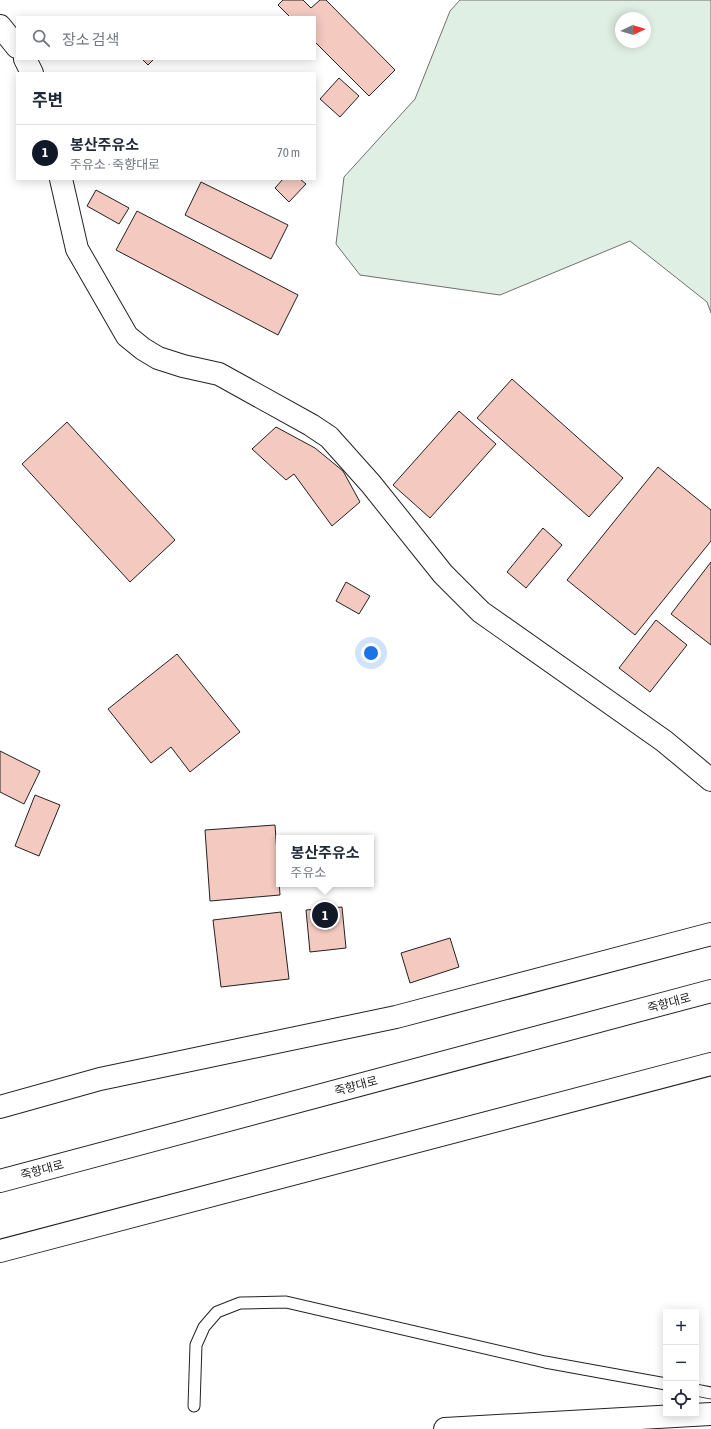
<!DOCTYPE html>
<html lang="ko">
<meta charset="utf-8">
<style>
:root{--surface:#fff;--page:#f6f6f7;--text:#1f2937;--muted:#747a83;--line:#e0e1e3;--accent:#111827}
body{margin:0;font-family:"Asap Condensed","Noto Sans KR",sans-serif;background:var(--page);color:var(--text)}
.controls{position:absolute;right:12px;bottom:12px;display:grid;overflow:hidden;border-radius:0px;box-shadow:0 2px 10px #0003}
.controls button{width:36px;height:36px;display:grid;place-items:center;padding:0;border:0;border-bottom:1px solid var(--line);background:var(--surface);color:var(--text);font:20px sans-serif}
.compass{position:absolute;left:615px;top:12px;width:36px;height:36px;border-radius:50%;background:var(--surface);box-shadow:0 2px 10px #0003;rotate:86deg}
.you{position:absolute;left:371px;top:653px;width:14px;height:14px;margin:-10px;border:3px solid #fff;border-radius:50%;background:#1a73e8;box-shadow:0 0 0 6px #1a73e833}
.badge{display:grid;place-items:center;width:26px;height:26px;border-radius:50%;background:var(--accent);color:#fff;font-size:13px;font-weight:700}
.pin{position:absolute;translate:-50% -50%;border:2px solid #fff;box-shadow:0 1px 4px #0006}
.popup{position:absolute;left:276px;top:835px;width:98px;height:52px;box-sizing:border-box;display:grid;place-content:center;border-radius:0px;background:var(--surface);filter:drop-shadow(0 1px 3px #0005);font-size:13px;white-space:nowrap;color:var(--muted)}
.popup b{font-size:15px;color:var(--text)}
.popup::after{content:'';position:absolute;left:50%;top:100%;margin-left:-8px;border:8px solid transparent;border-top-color:var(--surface)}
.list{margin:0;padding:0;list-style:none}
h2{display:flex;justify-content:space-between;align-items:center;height:52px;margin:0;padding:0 16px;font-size:17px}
h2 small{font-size:13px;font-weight:400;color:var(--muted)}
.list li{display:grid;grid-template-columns:26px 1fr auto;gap:12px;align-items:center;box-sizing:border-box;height:56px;padding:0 16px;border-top:1px solid var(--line)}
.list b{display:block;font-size:15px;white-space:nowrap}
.list p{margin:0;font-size:13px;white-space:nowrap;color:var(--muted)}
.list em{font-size:13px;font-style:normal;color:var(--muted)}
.icon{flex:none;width:22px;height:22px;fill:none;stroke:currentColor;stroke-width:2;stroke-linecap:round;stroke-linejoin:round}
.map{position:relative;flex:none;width:711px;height:1429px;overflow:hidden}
.search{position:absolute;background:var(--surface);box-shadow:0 2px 10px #0003;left:16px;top:16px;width:300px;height:44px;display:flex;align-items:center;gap:10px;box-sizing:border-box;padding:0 14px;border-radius:0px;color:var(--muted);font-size:15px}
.panel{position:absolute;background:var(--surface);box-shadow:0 2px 10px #0003;left:16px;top:72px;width:300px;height:108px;border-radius:0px}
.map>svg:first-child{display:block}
.green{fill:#e0efe3;stroke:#6f6f6f;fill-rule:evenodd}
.building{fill:#f3c9c0;stroke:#222}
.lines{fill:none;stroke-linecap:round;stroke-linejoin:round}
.service-casing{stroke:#222;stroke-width:13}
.minor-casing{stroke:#222;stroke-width:24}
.primary-casing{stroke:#222;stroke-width:24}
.motorway-casing{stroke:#222;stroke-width:24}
.service{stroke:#fff;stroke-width:11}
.minor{stroke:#fff;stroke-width:22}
.primary{stroke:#fff;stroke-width:22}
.motorway{stroke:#fff;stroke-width:22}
.labels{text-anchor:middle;stroke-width:3;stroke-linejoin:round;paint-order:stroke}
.street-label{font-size:12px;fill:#222;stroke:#fff}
</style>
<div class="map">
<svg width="711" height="1429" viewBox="0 0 711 1429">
<rect width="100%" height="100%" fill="#fff"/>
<path class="green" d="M460,0H711V313L707,302L630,241L500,295L360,275L336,244L344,177L415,99L450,11ZM621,18H645V42H621Z"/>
<path class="building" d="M283,0H303L311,8L320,0H326L395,70L369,96L315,42V17H290L278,5Z
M142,59H154L148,65Z
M339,78L359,96L340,117L320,99Z
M283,179H300L306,184L289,202L275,188Z
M201,182L288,225L271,259L185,215Z
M96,190L129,208L119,224L87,206Z
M137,211L298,295L278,335L116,250Z
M512,379L623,478L589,517L477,418Z
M459,411L496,444L430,518L393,485Z
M67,422L175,540L130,582L22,464Z
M276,427L315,448L343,471L360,502L332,526L294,474L286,480L252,449Z
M658,467L711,510V541L635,635L567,580Z
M543,528L562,545L526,588L507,572Z
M711,562V645L671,614Z
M346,582L370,596L359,614L336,601Z
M656,620L687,645L650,692L619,668Z
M177,654L240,732L190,772L171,747L151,763L108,709Z
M0,751L40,771L24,804L0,792Z
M35,795L60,805L39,856L15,846Z
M275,825L280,895L210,901L205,830Z
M342,907L346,948L310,952L306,910Z
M281,912L289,979L221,987L213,920Z
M450,938L459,967L410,983L401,953Z"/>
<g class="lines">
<g class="service-casing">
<path id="service" d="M696,1390L711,1393
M194,1406L196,1345L204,1327L217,1312L240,1303L286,1302L545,1362L666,1384"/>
</g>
<g class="minor-casing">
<path id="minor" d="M0,26L17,47
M25,59L32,73
M61,179L77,249L127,336L143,349L158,358L183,366L219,374L311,425L329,437L371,484L443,574L481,612L664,741L711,780
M0,1107L100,1079L396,1017L711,934
M0,1251L711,1064"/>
</g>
<g class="primary-casing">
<path id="primary" d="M0,1181L711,991"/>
</g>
<g class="motorway-casing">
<path id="motorway" d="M445,1429L711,1414"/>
</g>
<use href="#service" class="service"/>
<use href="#minor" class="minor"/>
<use href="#primary" class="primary"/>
<use href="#motorway" class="motorway"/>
</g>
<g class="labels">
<g class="street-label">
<text transform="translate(669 1003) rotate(-15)" y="4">죽향대로</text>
<text transform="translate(356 1086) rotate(-15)" y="4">죽향대로</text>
<text transform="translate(42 1170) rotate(-15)" y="4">죽향대로</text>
</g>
</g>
</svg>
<div class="controls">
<button>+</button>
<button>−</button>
<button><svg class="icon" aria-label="locate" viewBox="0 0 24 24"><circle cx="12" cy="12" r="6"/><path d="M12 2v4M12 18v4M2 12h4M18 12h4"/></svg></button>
</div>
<svg class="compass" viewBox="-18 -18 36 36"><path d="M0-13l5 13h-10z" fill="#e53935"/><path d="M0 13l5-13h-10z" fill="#747a83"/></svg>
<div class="you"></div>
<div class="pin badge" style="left:325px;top:915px">1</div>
<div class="popup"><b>봉산주유소</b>주유소</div>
<div class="search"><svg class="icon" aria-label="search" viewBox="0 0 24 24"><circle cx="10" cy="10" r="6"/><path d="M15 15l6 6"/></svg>장소 검색</div>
<section class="panel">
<h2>주변<small></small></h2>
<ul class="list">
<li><span class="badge">1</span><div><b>봉산주유소</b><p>주유소 · 죽향대로</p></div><em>70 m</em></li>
</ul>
</section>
</div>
